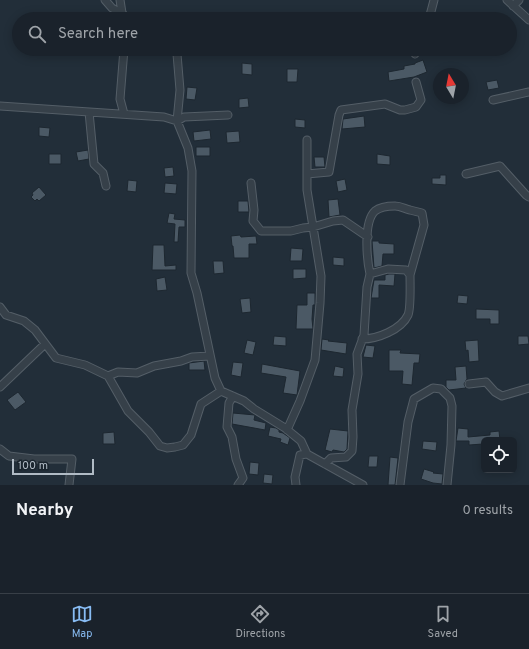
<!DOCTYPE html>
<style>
:root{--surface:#1a222b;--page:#232a33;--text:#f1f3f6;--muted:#9fa4a9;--line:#383f47;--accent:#88bcf3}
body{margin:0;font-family:Overpass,sans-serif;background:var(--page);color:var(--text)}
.controls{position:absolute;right:12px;bottom:12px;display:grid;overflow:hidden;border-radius:6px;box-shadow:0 2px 10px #0003}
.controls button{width:36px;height:36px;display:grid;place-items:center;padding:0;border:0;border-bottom:1px solid var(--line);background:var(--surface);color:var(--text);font:20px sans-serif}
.compass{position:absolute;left:433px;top:68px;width:36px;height:36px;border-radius:50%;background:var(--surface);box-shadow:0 2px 10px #0003;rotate:350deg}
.scale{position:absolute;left:12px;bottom:10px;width:82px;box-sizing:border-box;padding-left:4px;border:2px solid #b1bbc5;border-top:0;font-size:11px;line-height:14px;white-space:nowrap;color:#b1bbc5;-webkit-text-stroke:3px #1b252e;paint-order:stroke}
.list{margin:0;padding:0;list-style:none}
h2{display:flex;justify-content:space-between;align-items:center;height:52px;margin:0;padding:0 16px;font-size:17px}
h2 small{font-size:13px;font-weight:400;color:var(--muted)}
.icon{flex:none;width:22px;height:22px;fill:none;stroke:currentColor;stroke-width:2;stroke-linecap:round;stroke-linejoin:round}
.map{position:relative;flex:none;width:529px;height:485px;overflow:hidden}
.search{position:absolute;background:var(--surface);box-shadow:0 2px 10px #0003;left:12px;right:12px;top:12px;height:44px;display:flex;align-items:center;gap:10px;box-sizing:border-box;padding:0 14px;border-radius:22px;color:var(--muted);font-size:15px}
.sheet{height:108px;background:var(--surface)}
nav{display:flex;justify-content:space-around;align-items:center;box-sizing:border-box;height:56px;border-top:1px solid var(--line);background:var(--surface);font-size:11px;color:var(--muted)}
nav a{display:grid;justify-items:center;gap:2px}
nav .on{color:var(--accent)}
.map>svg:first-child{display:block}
.building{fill:#4b5965;stroke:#1d2730}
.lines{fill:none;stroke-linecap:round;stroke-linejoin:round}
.street-casing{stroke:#545e67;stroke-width:9}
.street{stroke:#364049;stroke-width:7}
</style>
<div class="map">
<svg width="529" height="485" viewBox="0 0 529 485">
<rect width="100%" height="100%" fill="#222e39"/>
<path class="building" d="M423,60L427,72L414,77L389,81L388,72L404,69V66L415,64V63Z
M242,63L252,64V75L242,74Z
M287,69H298L297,82H287Z
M497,80L499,88L488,90L486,82Z
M187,87L197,88L195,100L186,99Z
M248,98L249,107L239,108V99Z
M364,116L365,127L342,129L343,119Z
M295,119L305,120V128L295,127Z
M39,127L50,128L49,137L39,136Z
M210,130L211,139L194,141L193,132Z
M239,131L240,142L227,143L226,132Z
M196,147H210V156H196Z
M88,150L89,159L78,161L76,152Z
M49,154H61V164H49Z
M377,154L390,156V165L377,164Z
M314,157H324L325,167H315Z
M173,167L174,176L165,177L164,168Z
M440,175H446V185L432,184V178H440Z
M345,179L347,190L338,192L336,181Z
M128,180L137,181L136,192L127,191Z
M165,183L177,184L176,194L164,193Z
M39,187L46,195L39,201L37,199L35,201L31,197L33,195L32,193Z
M338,199L340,215L329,217L328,200Z
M238,201H248L249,212H238Z
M169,213L175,214L174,219L185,220V227H179L178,242H174L175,224L167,223Z
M240,235L241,237L256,236L257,244H249V258H234L233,246H232L231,236Z
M372,241H379V243L394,244V254H383L382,266L374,268Z
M153,245H164L165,266L176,265V270H152Z
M291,248L303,249L302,261H290Z
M333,257L344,258V266L333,265Z
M213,261H223L224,273L214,274Z
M293,269H306V278L293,279Z
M389,274H395L394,286L379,285V298H371L374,280H385V275Z
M165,277L167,290L157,291L156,279Z
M307,293H315V305H313L312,319L313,329H296L297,305H307Z
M458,295L468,296L467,304L457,303Z
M250,298L251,312L242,313L240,299Z
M476,309L499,310V324H490V319H476Z
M274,336L286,337V346L273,345Z
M518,336H528L529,344L518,345Z
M322,339L329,340L328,341L347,343L346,354L321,350Z
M247,340L256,342L253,355L244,353Z
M478,340L479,361L469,362L468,350L466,351L465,341Z
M366,345L375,346L373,358L363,357Z
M389,350H401L400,353L420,354L419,363H414L412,385L402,384L403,371H389Z
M204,361L205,370H189V363Z
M233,362L243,363L241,377L231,375Z
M262,364L300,371L297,395L283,393L286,377L261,373Z
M335,366L344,368L343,377L333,376Z
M466,366L467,379L464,384L466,388L449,390L446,387V380H456L455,367Z
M18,392L26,402L15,410L7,400Z
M233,413L255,415L254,420L266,423L265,430L232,424Z
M270,427L276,428L279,430V432L283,433L290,438L288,445L280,442L281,439L268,436Z
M458,428L468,429V437L490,435V432L499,431L500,440H483V444L469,445V441H456Z
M330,429L348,431L347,449L344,452L333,450L332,452L325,450Z
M114,432L115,444H103V433Z
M423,441L437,442L436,451L422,449Z
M369,456H378L377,467H368Z
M390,457L398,458L395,485H388Z
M250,462L259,463L258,475L249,474Z
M424,469L434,472L433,473L443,474L442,484L433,483L421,479Z
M264,474L273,475L272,484L263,483Z"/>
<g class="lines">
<g class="street-casing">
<path id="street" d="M105,0L112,8L123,14
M120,0L123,19
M507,0L529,20
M513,6L519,0
M429,19L434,0
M124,49L120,99L124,114
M179,49L177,54L180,90L177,121L188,148L192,171L191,273L197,293L215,378L221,391L244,401L254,409L285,428L301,441L307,454L363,485
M415,54L418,49
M493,100L529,92
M0,106L164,117L177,121L184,117L228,115
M89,112L94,164L103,173L106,186
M307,174L329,172L339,115L341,110L385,104L400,110H405L416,107L421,100L416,82
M466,174L500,166L526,195L529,197
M251,183L254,210L253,221L261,231H291L303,228L313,227L333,221L343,220L368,237
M370,274C367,260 363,222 375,211C380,207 389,206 395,206C401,206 405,209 410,210C414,211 418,212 422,213L424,225L410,275
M0,307L6,315L24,321L35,330L56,358L85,365L108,376L118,372L137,373L154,366L181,361L192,357L210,356
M108,376L128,411L149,432L160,446L167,448L175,447L183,445L191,435L201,404L221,391
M469,384L486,382L495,392L502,396L529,388
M0,387L45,344
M233,396L229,403L227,427L232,437L236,459L243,478L238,485
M287,430L300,401L315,360L320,303L321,276L307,190V140
M0,449L9,456L34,459H72L69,485
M325,464L331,458L346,457L352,451L353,437L352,410L358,374L357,354L364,335L367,287L370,274L388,269L406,270L410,275C410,284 411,308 408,315C401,330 377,339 362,339
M296,485L295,477L300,455L307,454
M400,485L408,422L414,399L433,388L441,389L450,398L452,406L451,445L447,485"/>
</g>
<use href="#street" class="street"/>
</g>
</svg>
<div class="controls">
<button><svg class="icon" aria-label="locate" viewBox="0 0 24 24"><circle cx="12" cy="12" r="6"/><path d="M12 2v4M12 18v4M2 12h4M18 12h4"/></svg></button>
</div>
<svg class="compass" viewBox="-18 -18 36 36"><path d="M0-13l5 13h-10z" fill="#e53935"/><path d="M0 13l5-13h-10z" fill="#9fa4a9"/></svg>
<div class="scale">100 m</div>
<div class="search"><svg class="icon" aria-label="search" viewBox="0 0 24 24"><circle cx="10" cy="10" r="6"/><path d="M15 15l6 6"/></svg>Search here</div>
</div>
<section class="sheet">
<h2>Nearby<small>0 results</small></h2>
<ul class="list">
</ul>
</section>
<nav>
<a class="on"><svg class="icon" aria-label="map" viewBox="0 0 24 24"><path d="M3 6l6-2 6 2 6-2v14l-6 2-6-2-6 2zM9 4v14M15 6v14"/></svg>Map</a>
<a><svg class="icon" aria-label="directions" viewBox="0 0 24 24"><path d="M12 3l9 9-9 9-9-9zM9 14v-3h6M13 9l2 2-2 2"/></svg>Directions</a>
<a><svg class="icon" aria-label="saved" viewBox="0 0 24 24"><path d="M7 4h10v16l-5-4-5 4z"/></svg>Saved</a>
</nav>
